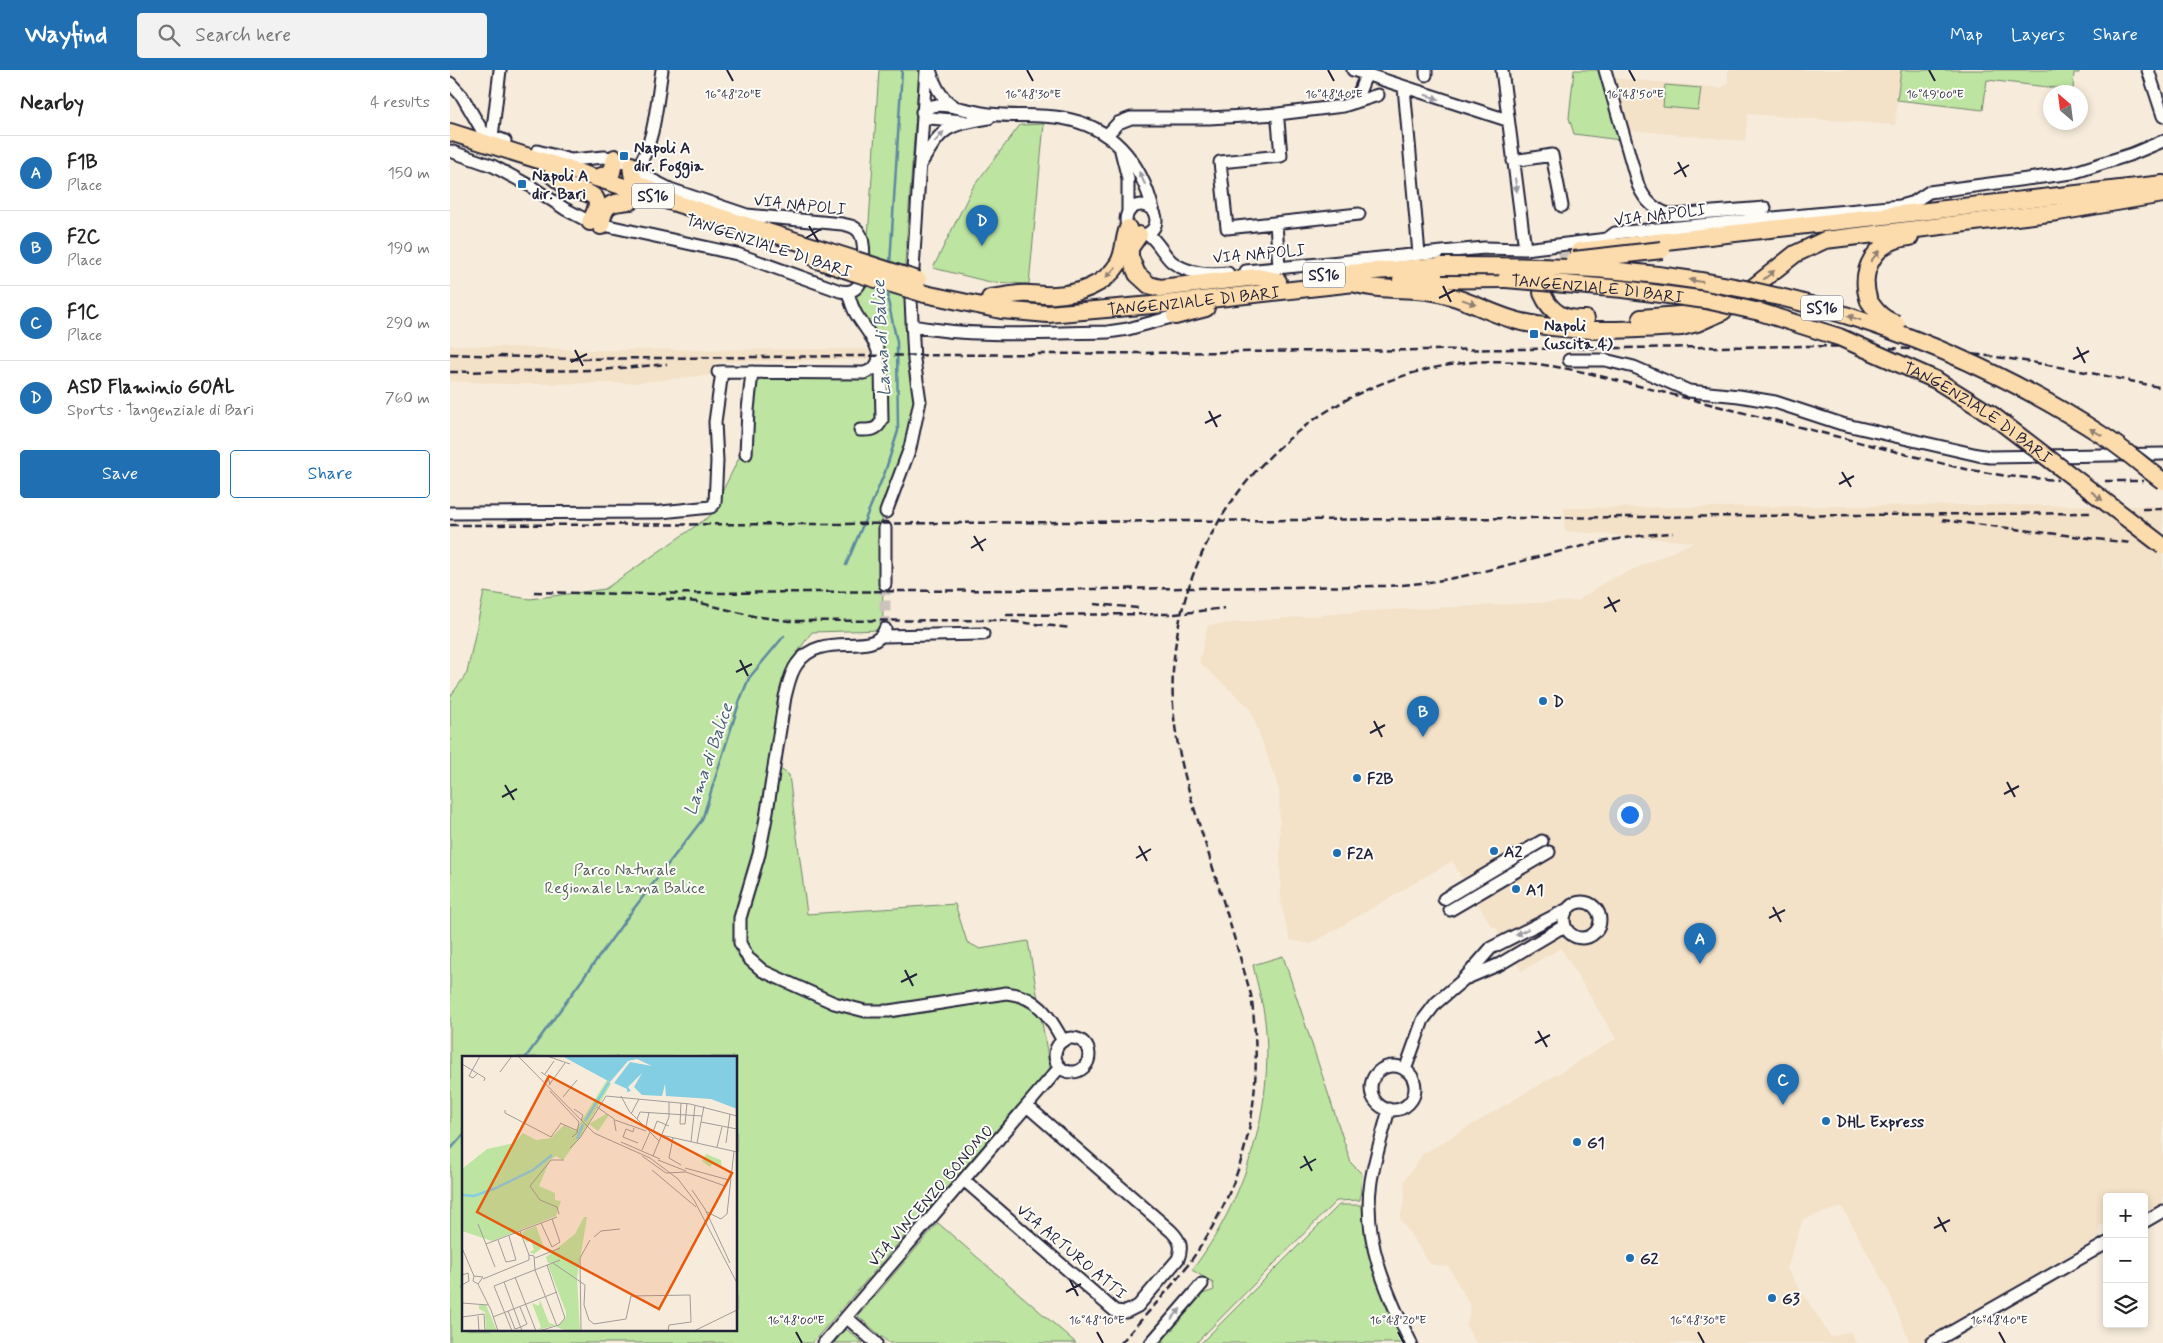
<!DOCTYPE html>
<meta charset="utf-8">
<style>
:root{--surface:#fff;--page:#f2f2f2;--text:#222;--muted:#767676;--line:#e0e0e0;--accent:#1f6fb2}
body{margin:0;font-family:Mynerve,sans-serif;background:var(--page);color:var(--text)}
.controls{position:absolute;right:15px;bottom:15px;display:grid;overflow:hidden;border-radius:5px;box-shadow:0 2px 8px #0003}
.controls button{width:45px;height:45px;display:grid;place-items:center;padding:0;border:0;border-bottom:1px solid var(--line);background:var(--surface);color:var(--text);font:25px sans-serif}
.compass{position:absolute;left:1593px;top:15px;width:45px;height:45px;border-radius:50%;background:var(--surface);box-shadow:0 2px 8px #0003;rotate:332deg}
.you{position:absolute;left:1179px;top:744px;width:18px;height:18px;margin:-12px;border:4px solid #fff;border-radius:50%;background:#1a73e8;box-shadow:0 0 0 8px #1a73e833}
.badge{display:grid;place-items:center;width:32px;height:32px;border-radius:50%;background:var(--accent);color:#fff;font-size:16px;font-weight:700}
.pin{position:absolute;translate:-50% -41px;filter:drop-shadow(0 1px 2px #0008)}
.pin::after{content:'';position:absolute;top:26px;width:18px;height:15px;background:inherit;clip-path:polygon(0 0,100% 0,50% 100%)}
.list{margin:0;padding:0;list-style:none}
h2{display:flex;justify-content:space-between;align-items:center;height:65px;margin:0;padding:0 20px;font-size:21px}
h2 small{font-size:16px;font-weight:400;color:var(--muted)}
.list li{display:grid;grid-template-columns:32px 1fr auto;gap:15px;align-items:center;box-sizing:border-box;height:75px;padding:0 20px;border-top:1px solid var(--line)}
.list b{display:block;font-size:19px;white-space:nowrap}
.list p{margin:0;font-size:16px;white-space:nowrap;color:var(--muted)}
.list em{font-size:16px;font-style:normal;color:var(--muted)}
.actions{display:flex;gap:10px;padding:15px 20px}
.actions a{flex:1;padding:11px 0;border:1px solid var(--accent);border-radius:5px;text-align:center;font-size:18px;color:var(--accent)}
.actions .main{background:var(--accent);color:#fff}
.icon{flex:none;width:28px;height:28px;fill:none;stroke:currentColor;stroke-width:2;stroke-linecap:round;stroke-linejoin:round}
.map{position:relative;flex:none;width:1713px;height:1273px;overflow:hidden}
header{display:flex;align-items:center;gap:30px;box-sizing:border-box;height:70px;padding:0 25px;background:var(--accent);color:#fff}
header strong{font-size:24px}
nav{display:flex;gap:28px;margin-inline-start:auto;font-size:18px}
.search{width:350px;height:45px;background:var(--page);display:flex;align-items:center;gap:12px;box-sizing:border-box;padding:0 18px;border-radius:5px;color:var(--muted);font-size:19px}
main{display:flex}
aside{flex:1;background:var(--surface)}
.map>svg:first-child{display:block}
.built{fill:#f3e1c8}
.green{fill:#bde4a0;stroke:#70836e;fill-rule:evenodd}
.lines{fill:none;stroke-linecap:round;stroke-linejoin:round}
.stream{stroke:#5d89a0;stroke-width:2.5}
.minor-tunnel{stroke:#ccc4bb;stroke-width:11;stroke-dasharray:11 5.5;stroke-linecap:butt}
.highway-tunnel{stroke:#ccc4bb;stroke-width:16;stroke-dasharray:16 8;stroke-linecap:butt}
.minor-casing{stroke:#22223b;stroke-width:15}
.highway-casing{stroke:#22223b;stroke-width:20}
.minor{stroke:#fdfcf7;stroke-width:11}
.highway{stroke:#fcdcac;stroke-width:16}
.rail{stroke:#22223b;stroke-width:2.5;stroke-dasharray:8 4;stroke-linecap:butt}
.highway-bridge-casing{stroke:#22223b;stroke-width:20;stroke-linecap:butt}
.highway-bridge{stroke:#fcdcac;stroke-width:16}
.oneway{fill:#9a9aa2}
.oneway2{fill:#8f7f74}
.ticks{fill:none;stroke:#22223b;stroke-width:2}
.poi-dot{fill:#1f6fb2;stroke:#fdfcf7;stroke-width:2}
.labels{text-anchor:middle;stroke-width:4;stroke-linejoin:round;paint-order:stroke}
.shield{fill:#fdfcf7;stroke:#646373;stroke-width:1}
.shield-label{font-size:15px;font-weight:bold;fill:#22223b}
.poi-label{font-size:16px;font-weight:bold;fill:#22223b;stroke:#fdfcf7;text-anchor:start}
.street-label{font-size:16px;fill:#22223b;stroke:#fdfcf7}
.park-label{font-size:16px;fill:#505c59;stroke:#fdfcf7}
.water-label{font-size:18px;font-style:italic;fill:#445e76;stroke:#fdfcf7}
.inset-river{fill:none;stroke:#84cee4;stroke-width:2.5}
.inset-road{fill:none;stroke:#a29b9b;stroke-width:1}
.view{fill:#e8590c;fill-opacity:0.15;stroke:#e8590c;stroke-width:2.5}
.inset-edge{fill:none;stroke:#22223b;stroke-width:2.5}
.ticks-label{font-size:12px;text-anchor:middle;fill:#22223b;stroke:#fdfcf7;stroke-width:4;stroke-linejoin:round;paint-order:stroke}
</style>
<header>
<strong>Wayfind</strong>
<div class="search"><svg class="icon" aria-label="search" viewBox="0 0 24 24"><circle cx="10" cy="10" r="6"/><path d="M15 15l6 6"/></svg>Search here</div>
<nav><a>Map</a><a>Layers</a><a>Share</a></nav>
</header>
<main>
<aside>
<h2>Nearby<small>4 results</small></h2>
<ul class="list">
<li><span class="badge">A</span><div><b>F1B</b><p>Place</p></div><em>150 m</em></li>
<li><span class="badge">B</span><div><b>F2C</b><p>Place</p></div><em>190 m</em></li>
<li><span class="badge">C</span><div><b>F1C</b><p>Place</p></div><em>290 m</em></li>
<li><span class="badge">D</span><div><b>ASD Flaminio GOAL</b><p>Sports · Tangenziale di Bari</p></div><em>760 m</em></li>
</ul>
<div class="actions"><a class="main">Save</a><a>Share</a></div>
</aside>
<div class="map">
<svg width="1713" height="1273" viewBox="0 0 1713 1273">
<rect width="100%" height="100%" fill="#f7ecdb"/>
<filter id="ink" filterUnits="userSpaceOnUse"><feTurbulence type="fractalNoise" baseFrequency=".02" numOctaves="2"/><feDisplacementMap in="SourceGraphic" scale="10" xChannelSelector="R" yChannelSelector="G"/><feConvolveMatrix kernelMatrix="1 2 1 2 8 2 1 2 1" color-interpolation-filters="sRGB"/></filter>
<g filter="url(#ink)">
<path class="built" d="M1278,0H1451L1445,55L1298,44L1295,71L1179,60L1163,8L1271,18L1278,13Z
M0,275L139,280L426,279L425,289L266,292L268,304L184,313L59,314L0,311Z
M1536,435L1713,436V1134L1694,1145V1127H1657V1154L1649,1156L1650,1167L1471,1273H1460L1439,1222L1392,1137L1353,1149L1337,1199L1381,1267L1400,1261L1406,1273H1026L1016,1256L1021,1237L999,1197L980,1194L950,1149L955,1127L954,1111L973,1084L1166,969L1111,878L1071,901L1045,856L1042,857L1002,791L861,874L840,870L831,834L829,719L800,638L749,592L758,555L918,541L1127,531L1155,512L1244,472L1115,461L1114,438Z"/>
<path class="green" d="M429,0H469L453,220L468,320L448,415L432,448L433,560L362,562C341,589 325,621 325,655C326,669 328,684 329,698L339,705L357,844L505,834L517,872L530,879L578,871L600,999L362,1273H0V627L17,603L34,522L80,529L155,519L260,446L289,388L292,348L299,302L391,304L424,295L422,273L402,239L409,220L417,183ZM14,987H286V1259H14Z
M1124,0H1149L1170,70L1124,64L1119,48Z
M1451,0H1629V3H1624L1623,20L1537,10L1533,40L1447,30Z
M1215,15L1251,18L1248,40L1213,37Z
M594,54L579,214L540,212L483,198L523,117L570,55Z
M833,886L901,1093L912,1104L910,1130L886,1131L746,1273H709L747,1226L764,1220L763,1213L742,1200C794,1132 825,1038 815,951C813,933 807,914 803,895Z
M889,1135H914L934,1231L955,1273H751Z
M488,1153L626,1273H439L408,1246Z
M396,1259L413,1273H384Z"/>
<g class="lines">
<path class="stream" d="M440,194L452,0
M396,495L435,402L448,361L447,272L438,231L439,219
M76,987L182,841L252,750L290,630L299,608L334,566
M0,1080L14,1064"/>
<path class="minor-tunnel" d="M435,514V559"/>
<path class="highway-tunnel" d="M1093,204C1100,189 1114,184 1129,181"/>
<g class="minor-casing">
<path id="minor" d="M480,0C485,15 490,28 504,36
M903,0L1057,50
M976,0V5
M1052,0L1075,179
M1155,0L1188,115C1195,132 1206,142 1224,145L1315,138
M1698,0L1713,46
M0,13L12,26L33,62L55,71
M954,17L969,184
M906,30L916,5
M472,42C475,40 479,37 482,36C497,32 523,43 539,44C563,47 588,44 612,48C665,57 692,94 704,143
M472,42L480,48L513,51
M828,51L831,86L770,92L777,158L909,144
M657,65L668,53L681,48H759L828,44L893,36L928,25
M42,67L50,0
M0,81L43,96L82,117L115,139L140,152L287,184L390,221C397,222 403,222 408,216C415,207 416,171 409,162C405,156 398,155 392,154L297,145L220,119L202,110L187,98L165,88L154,87L121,90L87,81
M671,81L678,109V143
M1063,91L1102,85L1112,136
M470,95C493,57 494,56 539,48
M187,98C205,74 207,29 212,0
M676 150a15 15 0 1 1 30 0a15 15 0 1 1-30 0Z
M826,153L829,197
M698,164C708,172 712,182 721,191C737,204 759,205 778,203
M796,201L1034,178L1075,179L1157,169L1165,163L1450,136L1464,132L1479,122L1622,103L1682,84L1713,71
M462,256C527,268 593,263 658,262L678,259L725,246
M1119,290H1155L1184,297L1239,321L1289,326L1325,332L1392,354L1528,385L1540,387L1713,384
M268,302L414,303C447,292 416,261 406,244C402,237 400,230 398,222
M410,360C420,360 427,361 432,350L431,298L426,295
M296,384L298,340L302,302
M436,442L460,378L470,331L464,290L461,230L476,0
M0,443L211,442L261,437L265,433L267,391L265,352L272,302
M435,458V514
M435,559C424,590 371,558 347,594C340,603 338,616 335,627L316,748L309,784L290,848V873L298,888L313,901L335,911L384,933L415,941H439L556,923C587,926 599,945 613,971
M433,566L533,564
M994,829L1092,771
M1114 850a18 18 0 1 1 36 0a18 18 0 1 1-36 0Z
M1000,840L1099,782
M1017,908L1050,894L1114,856
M605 985a17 17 0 1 1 34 0a17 17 0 1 1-34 0Z
M921 1018a22 22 0 1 1 44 0a22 22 0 1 1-44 0Z
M955,1000L973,950L986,933L1013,910L1041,878L1116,840
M939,1039C933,1063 925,1087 921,1111C912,1169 936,1222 961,1273
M514,1110L665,1241L676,1242L688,1236L728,1189C733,1177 730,1170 721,1161L577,1036
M1694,1152L1713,1141
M396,1247L426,1273
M374,1273L610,997
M701,1273L752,1214
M1482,1273L1657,1173"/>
</g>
<g class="highway-casing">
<g id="highway">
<path d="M0,62L406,190"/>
<path d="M181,95C183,112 183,113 200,119"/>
<path d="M102,105C106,108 111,112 115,115C137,126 158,120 140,152"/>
<path d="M147,108L162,102L165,88"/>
<path d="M151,156C154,133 160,133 181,131"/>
<path d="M689,165L680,178V187L687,204L699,215L710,218L807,207L828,211"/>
<path d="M1129,181L1713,114"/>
<path d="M367,190L403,202"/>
<path d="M898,203L992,196"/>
<path d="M951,210L1056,209"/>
<path d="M903,213C931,222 961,217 989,223C1017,229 1041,244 1068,251C1120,264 1178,260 1231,257L1247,253L1272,242L1345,184L1375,170L1608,142L1713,124"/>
<path d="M1092,223C1101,244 1115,250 1136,249"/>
<path id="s1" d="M475,224L551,240L598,244L714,234L914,212"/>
<path d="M540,228C550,227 560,225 570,224C582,223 593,226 605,225C628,224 655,215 668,194C675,183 673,170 678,158"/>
<path d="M1419,231C1408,199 1426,170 1460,167"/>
<path d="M725,246L756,238"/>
<path d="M1191,248L1254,243"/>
</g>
</g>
<use href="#minor" class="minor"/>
<use href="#highway" class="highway"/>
<path class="rail" d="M0,284L120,289L1359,276C1416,277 1473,278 1530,285C1591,292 1652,305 1713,318
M0,302L149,300L217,294
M1655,411H1693
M1692,439H1713
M1492,450L1680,473
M0,455L387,454L1641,443
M84,522L179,524
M172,524L933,516C959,515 984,512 1009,507C1080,491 1150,466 1223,463
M216,529L247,532L303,546L339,551L549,550L621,558
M644,534L689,538
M556,545L725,544L775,538
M671,1273C694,1246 720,1220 740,1192C799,1109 815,1024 801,925C787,876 772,827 757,779C742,732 726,685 723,635C714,459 848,307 1024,292C1063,289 1100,295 1138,303L1510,398L1556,406L1608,410"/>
<g class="highway-bridge-casing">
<g id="highway-bridge">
<path d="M406,190L468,210"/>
<path d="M1124,190L1212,180"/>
<path d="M992,196C1051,196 1110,196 1169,201C1341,215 1511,273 1655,367C1675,380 1694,397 1713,411"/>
<path d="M403,202L475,224"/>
<path id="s2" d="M1056,209L1173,219L1256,230L1310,242L1389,267L1486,310L1542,345L1713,476"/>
<path d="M1419,231C1427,243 1433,249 1447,254"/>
</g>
</g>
<use href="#highway-bridge" class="highway-bridge"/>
</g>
<defs><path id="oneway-solid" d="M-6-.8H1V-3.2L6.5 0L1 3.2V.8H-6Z" transform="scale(1.25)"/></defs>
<g class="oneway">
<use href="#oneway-solid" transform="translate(982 27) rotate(18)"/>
<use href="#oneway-solid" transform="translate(489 67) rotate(-49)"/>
<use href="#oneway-solid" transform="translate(692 108) rotate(-115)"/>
<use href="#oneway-solid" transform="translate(1066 115) rotate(82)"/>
<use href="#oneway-solid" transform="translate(1072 862) rotate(154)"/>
<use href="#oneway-solid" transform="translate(726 1244) rotate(-49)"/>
</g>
<g class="oneway2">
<use href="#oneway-solid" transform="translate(1425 186) rotate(-51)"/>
<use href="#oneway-solid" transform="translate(661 202) rotate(134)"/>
<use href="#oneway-solid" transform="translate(1319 205) rotate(-40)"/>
<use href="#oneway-solid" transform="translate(1246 211) rotate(-171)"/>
<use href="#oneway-solid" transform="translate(1019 232) rotate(20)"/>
<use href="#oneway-solid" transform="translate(1404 248) rotate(-162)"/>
<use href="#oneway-solid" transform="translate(1646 362) rotate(-150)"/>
<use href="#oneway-solid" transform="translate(1647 426) rotate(38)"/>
</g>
</g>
<path class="ticks" d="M277,0L283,11M577,0L583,11M878,0L884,11M1179,0L1185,11M1479,0L1485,11M1228,92L1236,107M1224,104L1239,95M359,156L368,171M356,168L371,159M993,216L1001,232M989,228L1005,220M1627,277L1635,293M125,280L133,296M1623,289L1639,281M121,292L137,284M759,341L767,357M755,353L771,345M1392,402L1401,417M1389,414L1404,406M524,466L533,481M521,478L536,469M1158,527L1166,542M1154,538L1170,530M290,590L298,606M286,602L302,594M924,651L932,667M920,663L935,655M1557,712L1565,727M55,715L64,730M1554,724L1569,716M52,727L67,719M689,776L697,791M686,788L701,779M1323,837L1331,852M1319,848L1335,840M455,900L463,916M451,912L467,904M1088,961L1097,977M1085,973L1100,965M854,1086L862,1101M850,1098L866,1089M1488,1147L1496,1162M1484,1158L1500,1150M620,1210L628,1226M616,1222L631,1214M346,1262L352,1273M647,1262L653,1273M948,1262L954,1273M1248,1262L1254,1273M1549,1262L1555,1273"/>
<g class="poi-dot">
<rect x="169" y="81" width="10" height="10" rx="2.5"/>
<rect x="67" y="109" width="10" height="10" rx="2.5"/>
<rect x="1079" y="259" width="10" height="10" rx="2.5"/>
<circle cx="1093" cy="631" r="5"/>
<circle cx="907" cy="708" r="5"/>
<circle cx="1044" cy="781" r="5"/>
<circle cx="887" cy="783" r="5"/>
<circle cx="1066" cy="819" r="5"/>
<circle cx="1376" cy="1051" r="5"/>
<circle cx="1127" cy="1072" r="5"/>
<circle cx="1180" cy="1188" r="5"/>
<circle cx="1322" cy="1228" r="5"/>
</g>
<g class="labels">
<g class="shield">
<rect x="182" y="113.5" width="42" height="25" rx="4"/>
<rect x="853" y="192.5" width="42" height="25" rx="4"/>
<rect x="1351" y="225.5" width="42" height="25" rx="4"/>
</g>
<g class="shield-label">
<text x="203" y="131">SS16</text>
<text x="874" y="210">SS16</text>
<text x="1372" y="243">SS16</text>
</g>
<g class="poi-label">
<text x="184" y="83">Napoli A<tspan x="184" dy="18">dir. Foggia</tspan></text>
<text x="82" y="111">Napoli A<tspan x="82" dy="18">dir. Bari</tspan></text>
<text x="1094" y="261">Napoli<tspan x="1094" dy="18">(uscita 4)</tspan></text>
<text x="1103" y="637">D</text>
<text x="917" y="714">F2B</text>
<text x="1054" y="787">A2</text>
<text x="897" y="789">F2A</text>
<text x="1076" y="825">A1</text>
<text x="1386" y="1057">DHL Express</text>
<text x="1137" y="1078">G1</text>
<text x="1190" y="1194">G2</text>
<text x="1332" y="1234">G3</text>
</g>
<g class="street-label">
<text transform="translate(350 134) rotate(6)" y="6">VIA NAPOLI</text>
<text transform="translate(1210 144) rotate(-7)" y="6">VIA NAPOLI</text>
<text transform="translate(319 175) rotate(18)" y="6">TANGENZIALE DI BARI</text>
<text transform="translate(809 183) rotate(-5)" y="6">VIA NAPOLI</text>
<text dy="6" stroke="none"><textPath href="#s2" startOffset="92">TANGENZIALE DI BARI</textPath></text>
<text dy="6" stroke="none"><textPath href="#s1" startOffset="271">TANGENZIALE DI BARI</textPath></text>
<text dy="6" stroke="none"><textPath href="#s2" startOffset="498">TANGENZIALE DI BARI</textPath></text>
<text transform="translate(480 1125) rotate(-49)" y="6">VIA VINCENZO BONOMO</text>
<text transform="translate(622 1181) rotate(40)" y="6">VIA ARTURO ATTI</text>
</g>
<g class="park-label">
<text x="175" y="805">Parco Naturale<tspan x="175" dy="18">Regionale Lama Balice</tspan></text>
</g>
<g class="water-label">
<text transform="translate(431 268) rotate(-93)" y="6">Lama di Balice</text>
<text transform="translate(258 689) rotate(-71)" y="6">Lama di Balice</text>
</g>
</g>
<g transform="translate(12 986)">
<rect width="275" height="275" fill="#f7ecdb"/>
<path d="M145,24L149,28L119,80L101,104L94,100L88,104L77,130L93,137V144L99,145L94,160L30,185L0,175V113L25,93L52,87L61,77L74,84L89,82L102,69L113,75ZM144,58L147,59L136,75L127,68ZM244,98L259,104L260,112L250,108L248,111L240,105ZM122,161H125L115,222L118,275H106L94,271L104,262V256L86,209L92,207H86L84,201L113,178ZM74,170L83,194L80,192L72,198L67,196L72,194L69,185L64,186L60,176ZM78,244L87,267L94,269L76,274L79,271L70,247L77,250ZM17,249H24L35,275H24L23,256L17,253Z" fill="#bde4a0"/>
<path d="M100,0H275V53L249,43L204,40L203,28L200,40L180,39L172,31L180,17L166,31L169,35L165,36V33L152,27L168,6L190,10L175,3L166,5L148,26Z" fill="#84cee4"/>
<path class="inset-river" d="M123,65L147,26M115,83L121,68M0,139L12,140L34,132L71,114L90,99"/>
<path class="inset-road" d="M56,0L132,77L188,102L216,123L232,144L275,227M85,0L108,8M0,8L23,22L22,25M38,16L50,0M79,16L86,21L88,29M15,18L11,22L7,20L18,0M83,18L92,5M87,29L103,7M88,35L117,66M159,40L167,55L197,85M101,41L115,24M219,47L218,68H223L225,47M135,51L152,63L154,75M112,53L121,59L119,65M43,54V57L89,81L99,67M169,58L177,43M175,63L178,56L240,60M153,64L184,75M239,66L275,73M98,67L116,75M184,71L187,56M172,72L171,76L164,73L161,81L176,87M191,76L195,65L207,70M199,79L275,96M110,81L115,77L117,66M211,82L207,102L219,109M159,86L198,103M229,86L233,49M235,87L242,50M264,87L268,58M255,91L260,71M108,92L118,82L144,40L228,48L275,60M180,94L188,76M180,100L204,117L224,116L263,130M191,100L207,61V46M196,104L224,115M223,112L267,124M190,114L234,151M230,134L243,153L268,207M245,156L259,163L265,158L272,95M97,158L95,151L78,144L68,130L89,104H102M79,167L90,191L98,186L90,163M16,168L33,211M58,175L67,199M132,181L139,175L158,173M36,184L44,206L54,204L47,180M24,188L95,161M0,192L12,220L11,225L16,228L29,254L36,275M73,202L98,192M67,204V199L72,200L73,214L95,270M91,207L123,229L122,249L127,264L132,268L164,263L169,240L228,239L229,266L207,269L206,275M0,219L6,217L7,225L0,229M12,220L21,221L16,228M53,221L74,275M21,223L67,204M42,226L60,275M0,247L26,249M46,255L53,273L59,271L65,268L58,251M16,260L17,275M0,261L22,258L23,275M31,261L95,236M50,275L32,230L98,204M77,275L97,269L103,262L85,209M119,275L118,202L128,184M232,275L275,254"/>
<path class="view" d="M87,20L270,117L197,253L15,156Z"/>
<rect width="275" height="275" class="inset-edge"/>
</g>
<g class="ticks-label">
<text x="283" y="28">16°48'20"E</text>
<text x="583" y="28">16°48'30"E</text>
<text x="884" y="28">16°48'40"E</text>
<text x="1185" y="28">16°48'50"E</text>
<text x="1485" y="28">16°49'00"E</text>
<text x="346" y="1254">16°48'00"E</text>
<text x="647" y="1254">16°48'10"E</text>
<text x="948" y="1254">16°48'20"E</text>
<text x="1248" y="1254">16°48'30"E</text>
<text x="1549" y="1254">16°48'40"E</text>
</g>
</svg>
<div class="controls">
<button>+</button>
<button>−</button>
<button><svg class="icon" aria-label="layers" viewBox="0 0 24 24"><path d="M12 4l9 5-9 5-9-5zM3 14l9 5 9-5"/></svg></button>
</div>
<svg class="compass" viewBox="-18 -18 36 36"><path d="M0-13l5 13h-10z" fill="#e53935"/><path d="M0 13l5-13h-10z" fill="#767676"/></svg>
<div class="you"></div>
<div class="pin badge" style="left:1250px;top:894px">A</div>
<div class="pin badge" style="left:973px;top:667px">B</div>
<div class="pin badge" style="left:1333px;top:1035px">C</div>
<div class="pin badge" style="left:532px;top:176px">D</div>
</div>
</main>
